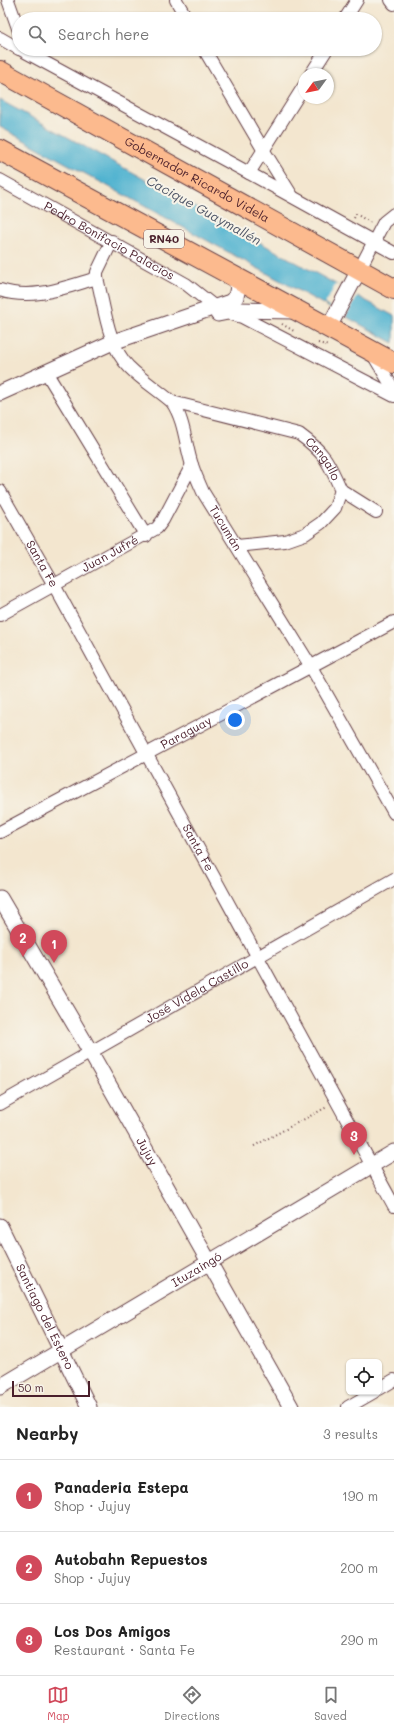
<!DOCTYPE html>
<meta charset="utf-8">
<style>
:root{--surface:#fff;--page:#f6f6f6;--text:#222;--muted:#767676;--line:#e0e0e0;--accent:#d1495b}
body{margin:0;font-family:Mali,sans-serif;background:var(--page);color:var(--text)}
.controls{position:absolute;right:12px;bottom:12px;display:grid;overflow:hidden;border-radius:6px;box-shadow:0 1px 3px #0004}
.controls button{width:36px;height:36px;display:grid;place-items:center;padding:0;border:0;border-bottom:1px solid var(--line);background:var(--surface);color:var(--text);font:20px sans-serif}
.compass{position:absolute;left:298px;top:68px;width:36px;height:36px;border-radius:50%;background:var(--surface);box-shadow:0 1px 3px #0004;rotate:237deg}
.scale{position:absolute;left:12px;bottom:10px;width:78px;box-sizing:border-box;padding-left:4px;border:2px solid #4a1f2b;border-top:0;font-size:11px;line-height:14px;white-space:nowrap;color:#4a1f2b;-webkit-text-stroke:3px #f7f3e8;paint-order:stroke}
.you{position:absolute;left:235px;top:720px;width:14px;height:14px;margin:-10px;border:3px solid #fff;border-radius:50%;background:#1a73e8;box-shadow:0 0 0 6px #1a73e833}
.badge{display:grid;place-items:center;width:26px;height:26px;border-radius:50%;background:var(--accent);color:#fff;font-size:13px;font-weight:700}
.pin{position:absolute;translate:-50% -33px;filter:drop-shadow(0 1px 2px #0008)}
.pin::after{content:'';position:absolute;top:21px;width:14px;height:12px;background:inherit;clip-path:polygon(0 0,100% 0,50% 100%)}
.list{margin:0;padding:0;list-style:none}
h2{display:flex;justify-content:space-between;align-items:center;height:52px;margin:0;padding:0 16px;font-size:17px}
h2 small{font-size:13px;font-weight:400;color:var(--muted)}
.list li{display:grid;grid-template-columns:26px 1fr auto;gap:12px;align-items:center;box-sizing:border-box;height:72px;padding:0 16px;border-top:1px solid var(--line)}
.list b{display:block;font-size:15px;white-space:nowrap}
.list p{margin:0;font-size:13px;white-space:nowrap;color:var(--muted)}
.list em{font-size:13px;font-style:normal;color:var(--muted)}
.icon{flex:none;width:22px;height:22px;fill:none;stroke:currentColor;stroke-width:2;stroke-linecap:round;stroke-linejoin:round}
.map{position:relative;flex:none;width:394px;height:1407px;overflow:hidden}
.search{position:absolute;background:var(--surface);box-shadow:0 1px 3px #0004;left:12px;right:12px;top:12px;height:44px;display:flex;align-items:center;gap:10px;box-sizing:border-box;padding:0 14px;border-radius:22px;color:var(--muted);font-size:15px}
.sheet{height:268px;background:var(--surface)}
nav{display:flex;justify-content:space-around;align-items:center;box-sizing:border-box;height:56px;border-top:1px solid var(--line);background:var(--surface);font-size:11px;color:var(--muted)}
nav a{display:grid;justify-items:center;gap:2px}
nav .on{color:var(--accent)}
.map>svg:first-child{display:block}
.water{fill:#51b3d0;stroke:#4e697e}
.pier{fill:#f3e6cf}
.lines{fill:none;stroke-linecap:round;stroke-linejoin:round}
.minor-casing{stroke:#633d44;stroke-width:14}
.tertiary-casing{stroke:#633d44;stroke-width:17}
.trunk-casing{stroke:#633d44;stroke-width:22}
.path{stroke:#633d44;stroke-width:2;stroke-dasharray:1 3;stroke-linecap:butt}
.minor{stroke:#fff;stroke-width:12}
.tertiary{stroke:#fff;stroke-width:15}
.trunk{stroke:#fcba8e;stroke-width:20}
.labels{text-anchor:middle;stroke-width:4;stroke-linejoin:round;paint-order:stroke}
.shield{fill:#f7f3e8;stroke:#7e5f64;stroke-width:1}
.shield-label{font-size:11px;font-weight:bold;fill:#4a1f2b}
.street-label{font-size:12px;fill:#4a1f2b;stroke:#f7f3e8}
.water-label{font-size:13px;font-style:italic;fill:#4c5365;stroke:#f7f3e8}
</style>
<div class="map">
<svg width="394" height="1407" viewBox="0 0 394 1407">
<rect width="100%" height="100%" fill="#f7f3e8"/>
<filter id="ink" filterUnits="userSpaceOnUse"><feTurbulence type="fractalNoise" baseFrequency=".025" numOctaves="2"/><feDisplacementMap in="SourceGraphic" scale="8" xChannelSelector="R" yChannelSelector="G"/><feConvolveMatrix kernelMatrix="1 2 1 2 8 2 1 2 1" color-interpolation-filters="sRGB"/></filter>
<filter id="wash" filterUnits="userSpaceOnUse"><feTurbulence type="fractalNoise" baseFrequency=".012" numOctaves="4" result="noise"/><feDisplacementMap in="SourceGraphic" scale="16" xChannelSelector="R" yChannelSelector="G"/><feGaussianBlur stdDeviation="0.9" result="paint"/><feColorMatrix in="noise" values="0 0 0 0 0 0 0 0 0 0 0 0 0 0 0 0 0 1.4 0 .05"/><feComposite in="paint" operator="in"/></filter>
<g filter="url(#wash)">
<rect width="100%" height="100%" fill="#f3e6cf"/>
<path class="water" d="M0,100L394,316V343L0,127Z"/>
<path class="pier" d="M336,284L358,296L346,316L325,304Z"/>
</g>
<g filter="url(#ink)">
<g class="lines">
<g class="minor-casing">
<g id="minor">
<path d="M8,0L19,31"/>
<path d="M176,0L187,19"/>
<path d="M391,0L394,4"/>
<path d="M345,19L357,0"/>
<path d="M0,38L19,49"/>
<path d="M20,49L249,173L394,253"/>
<path d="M204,49L264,151L292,196"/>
<path d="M311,74L327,49"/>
<path d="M249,173L304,86"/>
<path id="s1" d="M0,180L186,284L215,307"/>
<path id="s2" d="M112,241L97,272V278C104,305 108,347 129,367C142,380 158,390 172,402C185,421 185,444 192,465C195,474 199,483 203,492L310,665L394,813"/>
<path d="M359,270L384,222L394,214"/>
<path d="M0,290C33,301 66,287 97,278"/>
<path d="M228,313L242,317L394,396"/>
<path d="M372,353L394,390"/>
<path d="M46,372L146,536"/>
<path id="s3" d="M172,402L299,434C325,453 328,461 341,490L335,508L321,523L305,534L285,541L237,546"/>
<path d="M341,490L376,512"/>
<path id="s4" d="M0,491L54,585L394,1206"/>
<path id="s5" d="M0,615L157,528L163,520L192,465"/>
<path id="s6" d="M0,832L394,622"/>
<path id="s7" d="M0,1104L394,879"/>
<path d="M379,1389L394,1380"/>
<path d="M348,1407L374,1392"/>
</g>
</g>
<g class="tertiary-casing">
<g id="tertiary">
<path d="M218,314L238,310L295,311"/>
<path d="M329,327L359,270"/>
<path d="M0,393L113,342L230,302L236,297L238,287L234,276"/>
<path id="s8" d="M0,898L83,1039L291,1407"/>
<path id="s9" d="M0,1226L89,1407"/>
<path id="s10" d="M0,1387L394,1152"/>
</g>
</g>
<g class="trunk-casing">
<g id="trunk">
<path id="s11" d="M0,71L394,289"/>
<path d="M0,150L394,363"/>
</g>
</g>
<path class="path" d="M354,218L356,214L371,223
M282,324L294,331
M318,343L329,346
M254,1146L327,1107"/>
<use href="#minor" class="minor"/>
<use href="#tertiary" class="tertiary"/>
<use href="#trunk" class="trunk"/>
</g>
</g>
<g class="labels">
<rect class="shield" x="144" y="230" width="40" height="18" rx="3"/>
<g class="shield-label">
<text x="164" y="243">RN40</text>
</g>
<g class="street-label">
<text dy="4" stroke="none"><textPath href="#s11" startOffset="225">Gobernador Ricardo Videla</textPath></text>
<text dy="4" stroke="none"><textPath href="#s1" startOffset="125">Pedro Bonifacio Palacios</textPath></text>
<text dy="4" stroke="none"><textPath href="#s3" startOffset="166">Cangallo</textPath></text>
<text dy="4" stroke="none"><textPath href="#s2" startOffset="330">Tucumán</textPath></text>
<text dy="4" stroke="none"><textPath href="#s5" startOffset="126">Juan Jufré</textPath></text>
<text dy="4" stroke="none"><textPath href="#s4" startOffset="84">Santa Fe</textPath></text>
<text dy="4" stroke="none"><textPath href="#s6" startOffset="211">Paraguay</textPath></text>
<text dy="4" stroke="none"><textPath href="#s4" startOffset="408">Santa Fe</textPath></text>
<text dy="4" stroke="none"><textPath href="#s7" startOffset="227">José Videla Castillo</textPath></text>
<text dy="4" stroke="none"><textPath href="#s8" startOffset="293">Jujuy</textPath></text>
<text dy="4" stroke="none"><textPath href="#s10" startOffset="229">Ituzaingó</textPath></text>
<text dy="4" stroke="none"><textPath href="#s9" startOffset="101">Santiago del Estero</textPath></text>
</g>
<g class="water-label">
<text transform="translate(204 210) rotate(29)" y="5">Cacique Guaymallén</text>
</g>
</g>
</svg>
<div class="controls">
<button><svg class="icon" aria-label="locate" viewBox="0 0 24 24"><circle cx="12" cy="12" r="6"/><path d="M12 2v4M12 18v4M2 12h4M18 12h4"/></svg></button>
</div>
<svg class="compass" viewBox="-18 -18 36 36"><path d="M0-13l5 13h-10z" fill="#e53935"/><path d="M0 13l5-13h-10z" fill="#767676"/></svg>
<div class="scale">50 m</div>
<div class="you"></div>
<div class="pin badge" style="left:54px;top:963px">1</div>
<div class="pin badge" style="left:23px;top:957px">2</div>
<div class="pin badge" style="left:354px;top:1155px">3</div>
<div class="search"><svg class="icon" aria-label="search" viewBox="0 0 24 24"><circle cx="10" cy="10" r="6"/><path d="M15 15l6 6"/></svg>Search here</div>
</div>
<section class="sheet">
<h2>Nearby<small>3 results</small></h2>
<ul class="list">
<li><span class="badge">1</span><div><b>Panaderia Estepa</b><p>Shop · Jujuy</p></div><em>190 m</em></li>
<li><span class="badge">2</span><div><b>Autobahn Repuestos</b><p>Shop · Jujuy</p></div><em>200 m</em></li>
<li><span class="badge">3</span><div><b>Los Dos Amigos</b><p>Restaurant · Santa Fe</p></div><em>290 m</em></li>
</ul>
</section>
<nav>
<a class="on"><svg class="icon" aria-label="map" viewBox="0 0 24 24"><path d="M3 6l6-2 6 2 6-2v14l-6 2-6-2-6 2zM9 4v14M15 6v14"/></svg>Map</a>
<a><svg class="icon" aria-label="directions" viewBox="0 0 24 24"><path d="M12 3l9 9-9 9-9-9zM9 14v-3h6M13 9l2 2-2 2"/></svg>Directions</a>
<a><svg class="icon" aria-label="saved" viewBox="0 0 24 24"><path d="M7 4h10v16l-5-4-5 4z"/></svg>Saved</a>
</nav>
